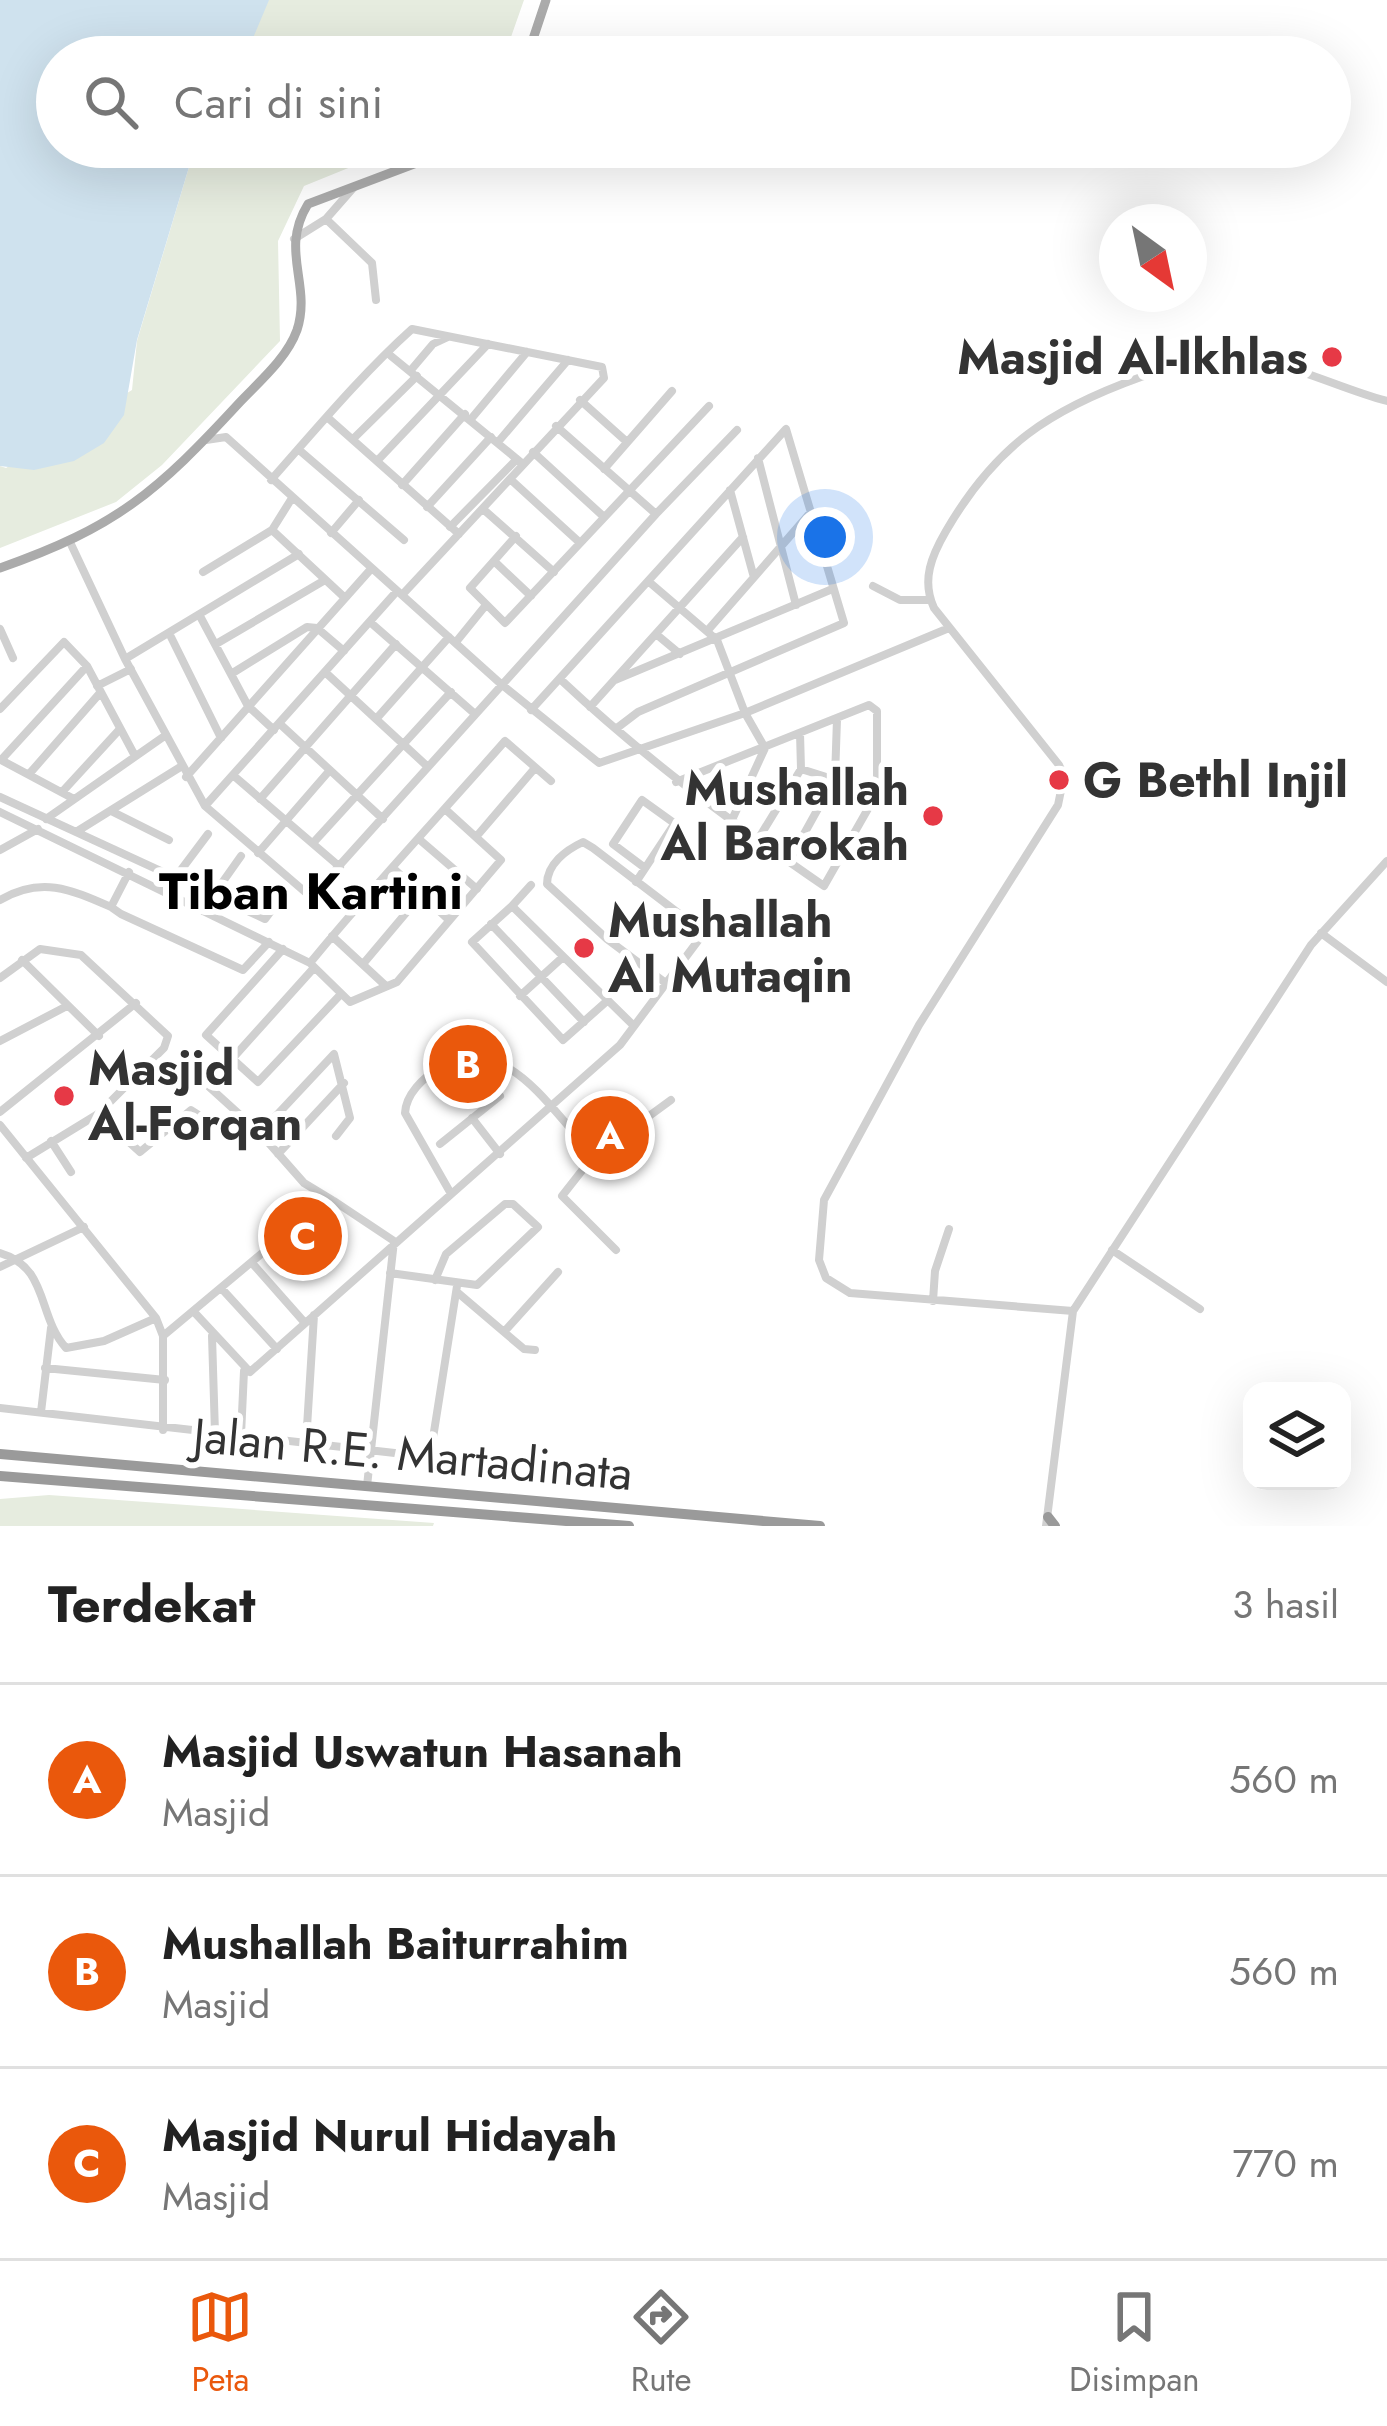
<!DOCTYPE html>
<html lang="id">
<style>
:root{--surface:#fff;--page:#f2f2f2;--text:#222;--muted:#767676;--line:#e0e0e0;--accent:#ea580c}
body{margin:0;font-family:Jost,sans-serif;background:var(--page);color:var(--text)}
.controls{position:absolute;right:36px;bottom:36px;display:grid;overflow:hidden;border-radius:24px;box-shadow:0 12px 48px #0002}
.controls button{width:108px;height:108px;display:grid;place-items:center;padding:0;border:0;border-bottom:3px solid var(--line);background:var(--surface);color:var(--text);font:60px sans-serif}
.compass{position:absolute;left:1099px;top:204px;width:108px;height:108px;border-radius:50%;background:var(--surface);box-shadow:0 12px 48px #0002;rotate:147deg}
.you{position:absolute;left:825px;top:537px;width:42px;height:42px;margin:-30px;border:9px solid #fff;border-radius:50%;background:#1a73e8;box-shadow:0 0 0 18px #1a73e833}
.badge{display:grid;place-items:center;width:78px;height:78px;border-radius:50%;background:var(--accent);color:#fff;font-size:39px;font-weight:700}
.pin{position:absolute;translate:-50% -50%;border:6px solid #fff;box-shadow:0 3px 12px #0006}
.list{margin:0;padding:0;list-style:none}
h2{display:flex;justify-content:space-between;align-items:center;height:156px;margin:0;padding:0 48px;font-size:51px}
h2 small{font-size:39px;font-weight:400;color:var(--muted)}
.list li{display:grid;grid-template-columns:78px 1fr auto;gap:36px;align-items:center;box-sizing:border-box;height:192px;padding:0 48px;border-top:3px solid var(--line)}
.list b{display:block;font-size:45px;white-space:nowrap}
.list p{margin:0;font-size:39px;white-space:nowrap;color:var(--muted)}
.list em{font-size:39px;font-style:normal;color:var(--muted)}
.icon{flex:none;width:66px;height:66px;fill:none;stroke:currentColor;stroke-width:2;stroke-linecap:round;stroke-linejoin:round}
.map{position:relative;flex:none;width:1387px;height:1526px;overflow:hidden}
.search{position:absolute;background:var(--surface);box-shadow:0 12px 48px #0002;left:36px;right:36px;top:36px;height:132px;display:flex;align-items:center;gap:30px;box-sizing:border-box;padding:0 42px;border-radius:66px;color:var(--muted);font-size:45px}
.sheet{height:732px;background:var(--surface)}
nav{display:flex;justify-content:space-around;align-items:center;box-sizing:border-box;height:168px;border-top:3px solid var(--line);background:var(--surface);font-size:33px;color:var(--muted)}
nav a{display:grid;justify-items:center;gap:6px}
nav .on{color:var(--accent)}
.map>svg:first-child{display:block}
.green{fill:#e6ecdf}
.water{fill:#cfe2ee}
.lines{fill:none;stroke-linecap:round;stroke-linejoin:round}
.minor{stroke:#d0d0d0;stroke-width:8}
.major{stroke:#ababab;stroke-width:9}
.highway{stroke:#9a9a9a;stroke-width:10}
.poi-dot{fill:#e63946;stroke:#fff;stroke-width:4.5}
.labels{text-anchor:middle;stroke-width:12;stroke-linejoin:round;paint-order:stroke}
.poi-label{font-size:48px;font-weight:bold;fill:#333;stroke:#fff;text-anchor:start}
.street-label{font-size:48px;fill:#333;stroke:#fff}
.neighbourhood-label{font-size:51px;font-weight:bold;fill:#000;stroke:#fff}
</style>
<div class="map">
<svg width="1387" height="1526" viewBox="0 0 1387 1526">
<rect width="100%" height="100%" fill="#fff"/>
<path class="green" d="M243,0H524L504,57H177Z
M195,147H400L304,186L278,241L280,341L162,465L116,502L0,548V466L6,468L132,390L137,341Z
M49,1495L434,1523L433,1526H0V1499Z"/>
<path class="water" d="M0,0H269L253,38L217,43V53L205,57H57V147H195L137,340L124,415L104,443L74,461L34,470L0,466Z"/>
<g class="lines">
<path class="minor" d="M326,219L372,263L376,300
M294,239L326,219L354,187
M391,356L523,464
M411,370L433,344L448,337
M580,400L627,442
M327,417L459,534
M471,419L527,352
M353,439L417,376
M206,440L226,437L501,684L599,763L745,713L949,628
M498,442L568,360
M298,449L404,540
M533,452L603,516
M758,458L796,605
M377,461L488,344
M604,469L672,391
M510,479L578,541
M271,480C317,428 363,373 412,329L602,367L604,378L402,595
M402,485L465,414
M730,490L753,574
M427,507L491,437
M483,509L554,572
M656,514L737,430
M450,527L517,459
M272,530L344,597
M331,533L359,500
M516,536L470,588L505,623L709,406
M69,540L125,659L205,806L311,897L656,514L556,426
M494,561L531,596
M203,572L272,530L292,498
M648,581L717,640L745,713L765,748L731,822
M873,586L900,600H930
M201,618L248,706L274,730
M370,622L475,714
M0,629L13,658
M708,630L811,512
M656,634L680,654
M170,635L221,738
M456,642L486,605
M216,644L325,580
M125,659L299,554
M325,672L428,767
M231,674L307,627L317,628L344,651
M560,679C643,757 731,822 824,886L877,793V711L869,705L676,782
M615,680L830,590
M97,686L131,669
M590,707L743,537
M0,709L64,642L87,666
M531,710L786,429L844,623L638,712L617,728
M377,718L449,637
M280,724L383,819
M800,733L801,769
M1,760L87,666L135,756
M1,760L74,799
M30,773L100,693
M234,776L340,867
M186,777L371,569
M63,791L119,730
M0,797L265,919L285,892
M260,799L396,644
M205,806L397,591
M445,809L501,860L397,982L350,1002L310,963C372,887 440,815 505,741L551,781
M111,811L169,840
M0,812L310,963
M46,819L166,735
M76,832L182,766
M476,837L535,768
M420,840L477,889
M757,841L801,769L877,793
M313,843L451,692
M0,850L38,829
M258,853L330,770
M789,861L835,778L837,719
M394,869L449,920
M129,872L111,907L121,914L243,970L269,942
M636,882L673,826L674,823L642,800L613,844L645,868
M166,890L208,834
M212,897L241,856
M0,900C41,876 70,889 111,907
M512,906L531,885
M491,924L584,1022
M1321,933L1387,982
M332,936L386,986
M283,949L206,1035L258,1082L341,994
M22,960L99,1036
M363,964L422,894
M0,978L40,949L81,955L168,1036L164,1048L98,1114L26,1158
M520,996L563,957
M607,1001L563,1040L472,942L512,906L634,1026
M0,1041L67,1006
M232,1059L312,970
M185,1065L260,1133L304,1183L332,1200
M0,1112L136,1003
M98,1114L140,1152L191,1110L213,1124L243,1117
M472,1118L500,1154
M0,1125L156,1318L163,1336V1430
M260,1133L334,1054L350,1118L336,1136
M51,1141L71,1172
M440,1144L500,1096
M278,1154L344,1083
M595,1154L562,1196L616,1250
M450,1192L405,1113C406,1094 423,1078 438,1069C519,1023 560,1138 614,1169L634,1157L630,1146H618L619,1138L671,1100
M1112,1250L1200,1309
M0,1253C49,1267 37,1316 66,1348L104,1341L156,1318
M252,1263L305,1323
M0,1267L84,1227
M390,1273L477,1285L538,1227L513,1204H505L446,1254L435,1280
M222,1289L277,1349
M457,1292L504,1332L558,1272
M933,1301L935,1271L949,1229
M1073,1311L850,1293L826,1278L819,1260L824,1200L919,1025L1058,805L1064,776L1059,765L934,608C921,580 932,555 946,531C996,445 1049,410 1141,377C1163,370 1187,357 1211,356C1272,352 1330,386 1387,401
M195,1313L250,1372L620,1045L700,938L690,922L593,848L583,842C566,850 547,864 547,884L607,939L667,984
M504,1332L524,1349L535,1350
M163,1336L315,1209L334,1201L394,1241L367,1486
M212,1336L215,1433
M45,1368L165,1380
M0,1408L430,1457L457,1286
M41,1412L51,1328
M241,1435L244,1371
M306,1443L314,1315
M1046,1526L1073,1311L1311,945L1387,861"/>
<path class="major" d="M527,57L546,0
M0,568C117,527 157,492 240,402C260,381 287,358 297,330C312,284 279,251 308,204L459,147"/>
<path class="highway" d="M0,1454L820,1526
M0,1476L629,1526
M1048,1517L1055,1526"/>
</g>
<g class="poi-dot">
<circle cx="1332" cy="357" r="12"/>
<circle cx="1059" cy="780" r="12"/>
<circle cx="933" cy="816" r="12"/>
<circle cx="584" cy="948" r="12"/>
<circle cx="64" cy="1096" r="12"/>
</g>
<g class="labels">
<g class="poi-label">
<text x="1308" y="374" text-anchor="end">Masjid Al-Ikhlas</text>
<text x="1083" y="797">G Bethl Injil</text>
<text x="909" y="805" text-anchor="end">Mushallah<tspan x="909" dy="55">Al Barokah</tspan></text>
<text x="608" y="937">Mushallah<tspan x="608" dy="55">Al Mutaqin</tspan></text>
<text x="88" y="1085">Masjid<tspan x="88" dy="55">Al-Forqan</tspan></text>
</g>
<g class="street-label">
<text transform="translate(413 1454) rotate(5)" y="17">Jalan R.E. Martadinata</text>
</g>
<g class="neighbourhood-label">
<text x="311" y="909">Tiban Kartini</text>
</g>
</g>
</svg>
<div class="controls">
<button><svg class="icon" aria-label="layers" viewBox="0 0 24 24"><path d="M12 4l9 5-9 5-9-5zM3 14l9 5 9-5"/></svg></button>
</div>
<svg class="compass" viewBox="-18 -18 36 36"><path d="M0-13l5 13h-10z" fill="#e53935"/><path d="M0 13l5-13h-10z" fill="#767676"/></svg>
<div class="you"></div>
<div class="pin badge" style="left:610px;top:1135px">A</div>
<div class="pin badge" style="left:468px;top:1064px">B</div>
<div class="pin badge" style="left:303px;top:1236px">C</div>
<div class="search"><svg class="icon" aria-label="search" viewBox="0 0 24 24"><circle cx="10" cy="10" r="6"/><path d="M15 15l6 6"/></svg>Cari di sini</div>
</div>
<section class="sheet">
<h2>Terdekat<small>3 hasil</small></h2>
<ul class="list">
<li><span class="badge">A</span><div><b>Masjid Uswatun Hasanah</b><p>Masjid</p></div><em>560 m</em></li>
<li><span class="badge">B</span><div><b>Mushallah Baiturrahim</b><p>Masjid</p></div><em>560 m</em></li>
<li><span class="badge">C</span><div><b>Masjid Nurul Hidayah</b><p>Masjid</p></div><em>770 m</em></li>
</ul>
</section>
<nav>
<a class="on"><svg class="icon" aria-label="map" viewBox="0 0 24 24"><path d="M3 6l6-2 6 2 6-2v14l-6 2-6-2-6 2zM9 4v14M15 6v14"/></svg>Peta</a>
<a><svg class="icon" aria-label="directions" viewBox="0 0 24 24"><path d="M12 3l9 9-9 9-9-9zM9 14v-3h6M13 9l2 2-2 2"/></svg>Rute</a>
<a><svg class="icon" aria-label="saved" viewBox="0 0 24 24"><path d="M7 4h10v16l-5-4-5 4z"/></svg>Disimpan</a>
</nav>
